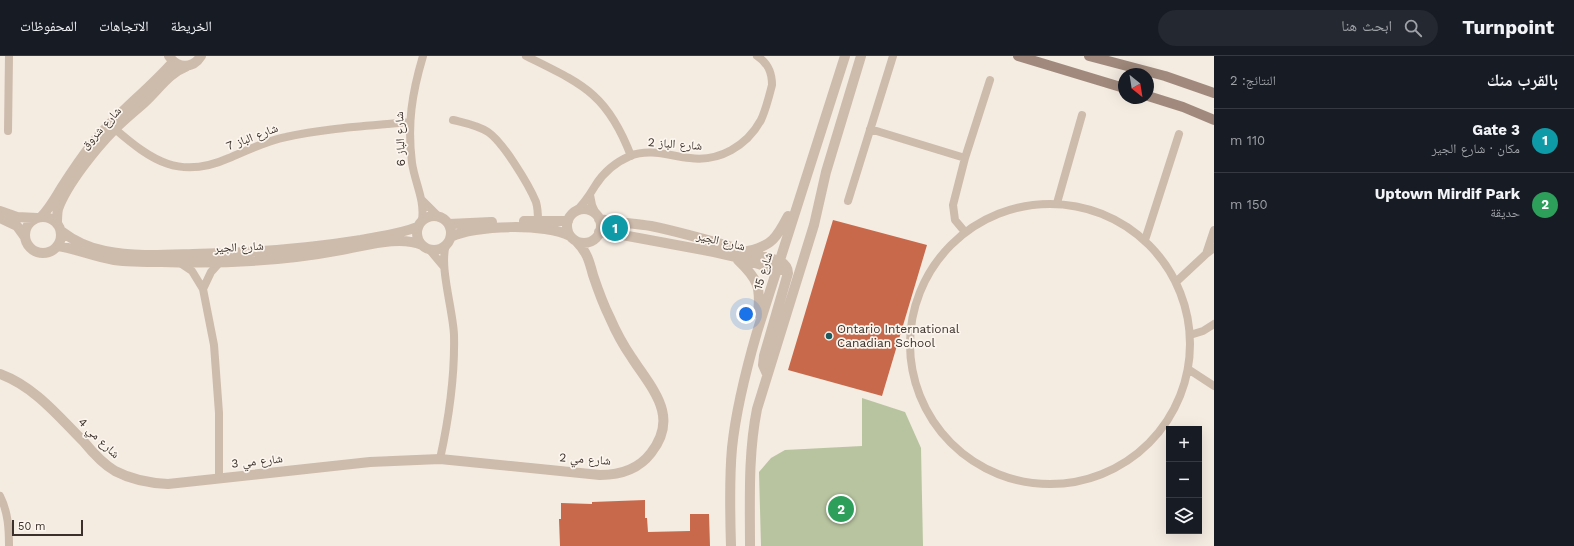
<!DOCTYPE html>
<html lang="ar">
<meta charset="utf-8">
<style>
:root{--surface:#171b24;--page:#242831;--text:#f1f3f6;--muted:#9ea1a6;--line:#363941;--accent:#7c3aed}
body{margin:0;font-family:"Work Sans","Noto Naskh Arabic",sans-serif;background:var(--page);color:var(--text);direction:rtl}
.controls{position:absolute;right:12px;bottom:12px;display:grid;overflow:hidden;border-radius:0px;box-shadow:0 4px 16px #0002}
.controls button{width:36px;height:36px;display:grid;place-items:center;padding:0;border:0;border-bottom:1px solid var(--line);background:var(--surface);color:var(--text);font:20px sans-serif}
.compass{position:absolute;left:1118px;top:12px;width:36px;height:36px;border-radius:50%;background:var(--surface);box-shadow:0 4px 16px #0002;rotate:150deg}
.scale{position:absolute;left:12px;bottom:10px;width:71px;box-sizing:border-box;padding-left:4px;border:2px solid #3b302b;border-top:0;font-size:11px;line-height:14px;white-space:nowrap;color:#3b302b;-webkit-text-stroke:3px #fbf5ee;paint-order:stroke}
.you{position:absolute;left:746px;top:258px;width:14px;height:14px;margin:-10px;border:3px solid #fff;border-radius:50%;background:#1a73e8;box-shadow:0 0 0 6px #1a73e833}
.badge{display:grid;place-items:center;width:26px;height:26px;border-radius:50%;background:var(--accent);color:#fff;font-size:13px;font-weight:700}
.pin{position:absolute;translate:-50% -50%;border:2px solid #fff;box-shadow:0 1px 4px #0006}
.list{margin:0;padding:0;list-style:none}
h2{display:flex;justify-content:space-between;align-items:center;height:52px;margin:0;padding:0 16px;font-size:17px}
h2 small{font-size:13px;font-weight:400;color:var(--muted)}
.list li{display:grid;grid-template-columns:26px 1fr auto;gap:12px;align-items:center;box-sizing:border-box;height:64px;padding:0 16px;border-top:1px solid var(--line)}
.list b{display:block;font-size:15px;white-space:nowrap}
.list p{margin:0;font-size:13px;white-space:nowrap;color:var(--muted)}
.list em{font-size:13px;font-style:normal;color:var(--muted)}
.icon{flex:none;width:22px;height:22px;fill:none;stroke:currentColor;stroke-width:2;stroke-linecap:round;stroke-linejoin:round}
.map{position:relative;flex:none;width:1214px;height:490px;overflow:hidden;direction:ltr}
header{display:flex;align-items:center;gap:24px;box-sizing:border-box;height:56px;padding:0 20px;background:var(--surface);border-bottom:1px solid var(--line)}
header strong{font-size:19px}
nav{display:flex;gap:22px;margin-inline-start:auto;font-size:14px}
.search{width:280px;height:36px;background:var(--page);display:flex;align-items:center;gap:10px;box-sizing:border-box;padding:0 14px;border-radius:22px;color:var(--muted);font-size:15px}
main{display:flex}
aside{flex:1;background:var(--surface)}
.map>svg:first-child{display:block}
.green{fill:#b8c4a0}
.building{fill:#c8694b}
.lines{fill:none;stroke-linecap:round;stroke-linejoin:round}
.minor{stroke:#cdbbac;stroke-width:8}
.tertiary{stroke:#cdbbac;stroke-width:10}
.secondary{stroke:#a18a7d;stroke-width:10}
.poi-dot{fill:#1f5a5e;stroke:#fbf5ee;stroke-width:1.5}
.labels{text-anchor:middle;stroke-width:3.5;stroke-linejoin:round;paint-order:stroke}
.street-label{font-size:12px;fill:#3b302b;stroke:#fbf5ee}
.poi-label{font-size:12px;fill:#3b302b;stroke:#fbf5ee;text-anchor:start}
</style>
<header>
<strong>Turnpoint</strong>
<div class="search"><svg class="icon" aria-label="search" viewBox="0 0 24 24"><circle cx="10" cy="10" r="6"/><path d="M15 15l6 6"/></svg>ابحث هنا</div>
<nav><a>الخريطة</a><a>الاتجاهات</a><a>المحفوظات</a></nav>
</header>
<main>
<aside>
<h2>بالقرب منك<small>النتائج: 2</small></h2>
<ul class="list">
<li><span class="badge" style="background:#0f9aa8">1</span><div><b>Gate 3</b><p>مكان · شارع الجير</p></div><em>110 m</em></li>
<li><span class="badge" style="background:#2e9e5b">2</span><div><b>Uptown Mirdif Park</b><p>حديقة</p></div><em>150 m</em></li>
</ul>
</aside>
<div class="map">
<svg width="1214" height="490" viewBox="0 0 1214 490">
<rect width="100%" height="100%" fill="#f4ebe1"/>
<path class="green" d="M862,342L905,356L921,392L923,490H761L759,416L771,402L785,394L862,390Z"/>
<path class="building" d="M833,164L927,189L882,340L788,314Z
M645,444V462H647L648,476L690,475V458H709L710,490H560L559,463H561V447L592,448V446Z"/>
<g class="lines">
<path class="minor" d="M526,0C582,28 607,37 631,100
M453,64C465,67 477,69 488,76C503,86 529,129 536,146C538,153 538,158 538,165
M115,73C152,105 180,124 229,102C248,94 266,85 286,81C326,72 369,70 410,66
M870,73L965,102
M8,75L9,0
M590,139L592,149L596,158
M422,144L438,160
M848,145L893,0
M1057,147L1082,59
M910 288a140 140 0 1 1 280 0a140 140 0 1 1-280 0Z
M575,156C584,148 589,140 595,130C603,117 616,106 630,100C650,92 670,100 690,102C719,106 747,90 761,64C766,53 769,41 772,29C772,16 768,7 757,0
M422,164C425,144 415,127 412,107C407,68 412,37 423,0
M965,176L955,164L953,149L965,102L990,24
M1145,184L1179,78
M429,193L444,211
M1206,198L1214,174
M180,207L192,215L203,233L214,289L219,357V423
M1176,226L1206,198L1214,192
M203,233L211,216L220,206
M1190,279L1203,275L1214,268
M1188,313L1214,330
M440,403C449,362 455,321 454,279C453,254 439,210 446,189
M0,440C8,456 9,472 9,490"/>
<path class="tertiary" d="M169,0C177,13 193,13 201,0
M567 170a17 17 0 1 1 34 0a17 17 0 1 1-34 0Z
M0,155L17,161L37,162
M417 177a17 17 0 1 1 34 0a17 17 0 1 1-34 0Z
M41,161C50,152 55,142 62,131C72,115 83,99 95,84C119,56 149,33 173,6
M25 179a18 18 0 1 1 36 0a18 18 0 1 1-36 0Z
M0,162L17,170L25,181
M599,163C617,167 634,167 651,170C695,179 737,193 780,205C785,208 788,211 788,217L764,300L763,309L767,318
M524,165H568
M57,168C57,163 57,158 58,153C67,128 97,91 115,73C125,63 135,55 145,46C159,33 169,17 187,10
M449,168L492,166
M61,175C74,185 89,192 105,195C134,201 164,199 193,198C249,197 305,193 361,184C380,180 400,178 417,171
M599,176L617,178L714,196L736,201L777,214H783
M451,181C472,169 548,167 570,180
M58,190C77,193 95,201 114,204C130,206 146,206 162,206C221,208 283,205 341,194C365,190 400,179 422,189
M748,195C772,190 777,181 788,160
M738,204C758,223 761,231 758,258
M0,318C35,331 58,360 84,386C93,397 103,408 115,415C132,424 149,427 168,428L370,406L440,403L600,419C620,419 638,414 651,397C680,360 652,333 632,302C623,289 616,276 610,262C603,248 598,234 593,219C589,204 587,196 576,185
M731,490C730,458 729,425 732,392C736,353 746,314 757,276L845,0
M750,490C750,444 748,398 757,353L814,169L826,116L861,0"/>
<path class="secondary" d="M1018,0L1124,32
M1089,0L1165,20L1214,37
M1148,40L1183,51L1214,64"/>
</g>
<circle class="poi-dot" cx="829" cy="280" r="4"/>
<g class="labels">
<g class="street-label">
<text transform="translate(101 72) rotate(-47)" y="4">شارع شروق</text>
<text transform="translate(252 81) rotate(-21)" y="4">شارع الباز 7</text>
<text transform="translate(400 83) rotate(-92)" y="4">شارع الباز 6</text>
<text transform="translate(675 88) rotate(4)" y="4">شارع الباز 2</text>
<text transform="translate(721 185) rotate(13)" y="4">شارع الجير</text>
<text transform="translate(239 191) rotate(-3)" y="4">شارع الجير</text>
<text transform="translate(763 215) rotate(-73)" y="4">شارع 15</text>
<text transform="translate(99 382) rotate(44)" y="4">شارع مي 4</text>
<text transform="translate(585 403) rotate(4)" y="4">شارع مي 2</text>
<text transform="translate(257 405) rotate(-6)" y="4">شارع مي 3</text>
</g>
<g class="poi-label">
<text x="837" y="277">Ontario International<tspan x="837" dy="14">Canadian School</tspan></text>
</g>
</g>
</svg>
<div class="controls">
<button>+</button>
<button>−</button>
<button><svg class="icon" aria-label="layers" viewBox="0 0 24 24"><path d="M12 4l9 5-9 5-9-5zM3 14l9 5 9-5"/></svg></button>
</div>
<svg class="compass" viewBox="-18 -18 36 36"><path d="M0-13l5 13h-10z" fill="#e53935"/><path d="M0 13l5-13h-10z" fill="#9ea1a6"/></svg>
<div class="scale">50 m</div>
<div class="you"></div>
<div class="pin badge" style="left:615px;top:172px;background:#0f9aa8">1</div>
<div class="pin badge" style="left:841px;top:453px;background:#2e9e5b">2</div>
</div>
</main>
